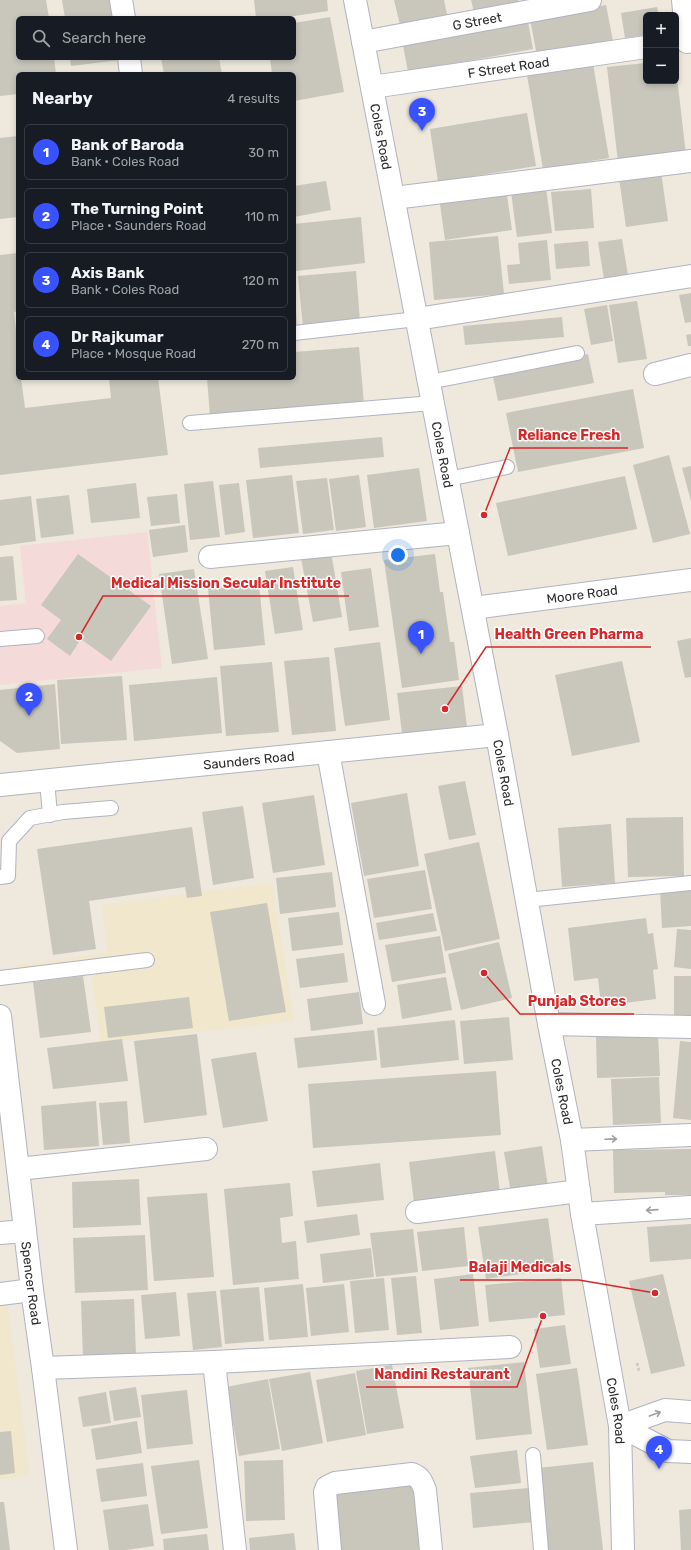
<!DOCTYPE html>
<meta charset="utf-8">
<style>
:root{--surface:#171b24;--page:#242831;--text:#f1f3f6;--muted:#9ea1a6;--line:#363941;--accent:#3952ff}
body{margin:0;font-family:Rubik,sans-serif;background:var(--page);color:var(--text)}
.controls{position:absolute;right:12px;top:12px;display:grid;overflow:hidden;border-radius:6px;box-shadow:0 2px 6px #0003}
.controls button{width:36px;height:36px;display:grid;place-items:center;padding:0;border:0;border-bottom:1px solid var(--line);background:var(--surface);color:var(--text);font:20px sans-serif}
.you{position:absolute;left:398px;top:555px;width:14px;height:14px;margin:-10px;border:3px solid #fff;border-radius:50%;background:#1a73e8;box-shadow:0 0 0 6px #1a73e833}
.badge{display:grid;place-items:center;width:26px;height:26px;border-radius:50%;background:var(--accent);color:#fff;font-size:13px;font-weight:700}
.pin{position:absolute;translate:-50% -33px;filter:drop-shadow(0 1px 2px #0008)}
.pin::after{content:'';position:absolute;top:21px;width:14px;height:12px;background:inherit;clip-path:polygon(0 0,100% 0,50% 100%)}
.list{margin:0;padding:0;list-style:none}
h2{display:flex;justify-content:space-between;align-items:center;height:52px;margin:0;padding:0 16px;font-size:17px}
h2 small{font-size:13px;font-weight:400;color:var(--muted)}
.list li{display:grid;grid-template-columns:26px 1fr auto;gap:12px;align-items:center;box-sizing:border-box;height:56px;margin:0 8px 8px;padding:0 8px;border:1px solid var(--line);border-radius:6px}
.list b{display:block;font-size:15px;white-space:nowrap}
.list p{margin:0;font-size:13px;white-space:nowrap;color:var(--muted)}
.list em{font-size:13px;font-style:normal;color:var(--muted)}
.icon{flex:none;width:22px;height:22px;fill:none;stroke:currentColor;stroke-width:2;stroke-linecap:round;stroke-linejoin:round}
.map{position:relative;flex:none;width:691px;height:1550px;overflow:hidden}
.search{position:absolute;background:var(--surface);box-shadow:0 2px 6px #0003;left:16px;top:16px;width:280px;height:44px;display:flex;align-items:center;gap:10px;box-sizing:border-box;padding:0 14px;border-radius:6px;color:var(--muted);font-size:15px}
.panel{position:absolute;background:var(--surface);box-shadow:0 2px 6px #0003;left:16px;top:72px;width:280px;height:308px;border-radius:6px}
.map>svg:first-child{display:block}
.education{fill:#f1e7cc}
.medical{fill:#f5dada}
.building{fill:#c9c6bc}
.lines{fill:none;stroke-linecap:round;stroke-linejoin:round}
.service-casing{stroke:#b1b3c0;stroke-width:16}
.minor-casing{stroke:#b1b3c0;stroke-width:24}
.tertiary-casing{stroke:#b1b3c0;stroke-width:24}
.path{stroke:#c8c8c8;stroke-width:2.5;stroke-dasharray:3 2;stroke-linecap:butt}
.service{stroke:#fff;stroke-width:14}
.minor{stroke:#fff;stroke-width:22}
.tertiary{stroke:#fff;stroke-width:22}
.oneway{stroke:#a0a0a0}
.labels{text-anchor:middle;stroke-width:3;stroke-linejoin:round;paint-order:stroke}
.street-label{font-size:13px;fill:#2c2c2c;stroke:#fff}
.leader{fill:none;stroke:#d62828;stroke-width:1.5}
.callout-dot{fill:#d62828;stroke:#fff;stroke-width:1.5}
.callout-label{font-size:14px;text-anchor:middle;font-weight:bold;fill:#d62828;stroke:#fff;stroke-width:3;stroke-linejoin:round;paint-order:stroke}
</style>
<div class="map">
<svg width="691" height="1550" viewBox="0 0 691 1550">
<rect width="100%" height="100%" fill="#eee8dd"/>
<path class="education" d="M272,883L294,1021L101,1043L92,974L18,984L16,965L108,953L102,905Z
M7,1299L30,1475L0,1479V1300Z"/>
<path class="medical" d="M147,532L162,668L0,685V606L26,603L20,546Z"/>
<path class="building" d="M0,0H46L49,18H18V58H54L56,74H18V94L0,96Z
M62,0H112L114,18H65Z
M254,0H327L328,11L281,18H256Z
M394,0H444L448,19L401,29Z
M471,0H518L519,2L474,12Z
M606,5L613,41L537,56L530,19Z
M657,7L659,15H646V35L625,38L621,13Z
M527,16L533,49L408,72L402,40Z
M330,17L344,92L294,101V74H272L270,58H294V23Z
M70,58H120V60L71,66Z
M161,58H219L222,74H164Z
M646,63V81H676L677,77L686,155L618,162L607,67Z
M593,64L609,158L543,169L527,75Z
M527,113L536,166L438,182L430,129Z
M18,136V217L0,219V138Z
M661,172L668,221L626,227L619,178Z
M326,181L331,210L294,217V186Z
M546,188L552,233L517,237L511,192Z
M591,189L594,228L555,231L551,192Z
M507,195L512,230L445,240L440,204Z
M361,217L365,263L296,271L294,248V224Z
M498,236L504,294L434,300L429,242Z
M622,239L628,275L604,279L598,242Z
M547,240L551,280L509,284L507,265L520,264L518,243Z
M588,241L590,266L556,269L554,244Z
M18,253V311L14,312L18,349V378H21L25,408L111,398L109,378H158L168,455L0,475V255Z
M356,271L360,322L303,327L298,276Z
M294,293H295L297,329H294Z
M691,293V322L685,323L679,295Z
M637,301L647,359L618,363L609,305Z
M607,305L613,341L591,345L584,309Z
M562,317L564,337L465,345L463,326Z
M691,334V346H688L686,335Z
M359,347L364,404L210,416L207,378H294V352Z
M588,354L594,383L498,401L492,372Z
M633,389L644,448L518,472L506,413Z
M382,437L384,457L260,468L258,448Z
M669,455L690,534L653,543L633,465Z
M691,466V501L682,468Z
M419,468L427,521L374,528L367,475Z
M292,475L299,533L253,538L246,480Z
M359,475L366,527L336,531L329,479Z
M625,476L637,529L508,556L496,503Z
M327,478L334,530L303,534L296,481Z
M213,481L220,537L190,540L184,484Z
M136,483L140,518L91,523L87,489Z
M239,483L245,532L225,535L219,485Z
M177,494L180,523L151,526L147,497Z
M69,495L74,534L41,538L36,499Z
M31,496L36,541L0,546V500Z
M185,525L188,552L153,557L149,530Z
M331,552L342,617L313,622L301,558Z
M78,554L151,606L111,661L81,639L70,656L47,639L61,620L41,605Z
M435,554L440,592H443L450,642H454L459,680L402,688L384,560Z
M13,556L17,600L0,601V557Z
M293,567L303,630L275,634L265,571Z
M371,568L379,627L349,631L341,572Z
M194,569L208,659L172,664L159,574Z
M259,584L265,645L214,650L208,589Z
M691,638V677L685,678L677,641Z
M380,642L390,720L345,726L334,648Z
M329,657L336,731L292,735L284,661Z
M622,661L640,742L572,756L555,675Z
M272,662L279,732L226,736L220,666Z
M122,676L127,740L61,744L57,680Z
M217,677L222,733L134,741L129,685Z
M55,684L60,749L17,753L0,741V690Z
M462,686L467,727L402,733L397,693Z
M465,781L476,835L449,840L438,786Z
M407,793L419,866L364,876L351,803Z
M314,795L325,865L273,873L262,803Z
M243,806L254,878L213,885L202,812Z
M683,817L684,876L628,877L626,818Z
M611,824L615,883L562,887L558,828Z
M192,827L202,896L187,898L185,887L89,901L96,949L53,955L37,849Z
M479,842L500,939L445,951L424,854Z
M425,870L432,909L374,918L367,879Z
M332,872L336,907L280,914L276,878Z
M691,888V926L662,928L660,890Z
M267,903L286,1012L229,1021L210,912Z
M339,912L343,945L292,951L288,918Z
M433,913L437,931L379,940L376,923Z
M646,918L648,934L653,933L658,969L653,970L656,999L601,1006L598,978L574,981L568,928Z
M677,929L691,930V969L674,967Z
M440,936L446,973L392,982L385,945Z
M499,942L512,998L461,1010L448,954Z
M344,953L348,982L300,988L296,959Z
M83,976L91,1032L40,1038L33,982Z
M674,976H691V1015H674Z
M446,977L452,1010L402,1019L397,985Z
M359,992L363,1024L311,1031L307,999Z
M189,997L193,1028L108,1038L104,1007Z
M509,1017L513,1060L464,1064L460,1021Z
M455,1020L459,1060L381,1068L377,1028Z
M374,1030L377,1060L298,1068L294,1038Z
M197,1034L207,1115L144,1123L134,1041Z
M658,1035L660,1076L597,1078L596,1037Z
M122,1039L128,1081L53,1089L47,1048Z
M680,1041L691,1042V1120L673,1118Z
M256,1052L268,1121L223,1128L211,1059Z
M496,1071L501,1135L313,1148L308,1084Z
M659,1077L661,1123L613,1125L611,1079Z
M96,1101L99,1146L44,1150L41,1106Z
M127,1101L130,1143L103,1145L99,1103Z
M542,1146L548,1187L511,1193L504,1152Z
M691,1149V1195H665V1192L614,1193L613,1150Z
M495,1151L500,1193L414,1203L409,1162Z
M380,1163L384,1200L317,1207L312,1171Z
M139,1179L141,1225L73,1228L72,1182Z
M290,1183L293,1216L280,1218L282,1243L296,1241L299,1279L233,1285L224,1189Z
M207,1193L214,1277L154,1281L147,1197Z
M357,1214L360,1235L307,1243L304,1221Z
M548,1218L555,1269L486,1279L478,1227Z
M691,1224V1259L650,1262L647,1227Z
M464,1227L468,1266L422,1271L417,1232Z
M413,1229L418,1272L376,1277L370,1233Z
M145,1235L148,1290L75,1293L73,1238Z
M371,1248L374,1277L323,1283L320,1254Z
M473,1274L479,1326L440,1330L434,1279Z
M663,1274L685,1366L651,1374L629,1281Z
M416,1276L422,1333L397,1335L391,1278Z
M384,1278L389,1330L355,1333L350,1281Z
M561,1278L565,1315L489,1322L485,1285Z
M303,1284L308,1337L269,1340L264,1288Z
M344,1284L349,1332L311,1336L306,1288Z
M259,1287L264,1341L225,1344L220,1290Z
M216,1291L222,1347L193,1350L187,1293Z
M176,1292L180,1336L145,1339L141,1295Z
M134,1299L136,1356L83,1358L81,1301Z
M565,1325L571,1364L540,1368L534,1329Z
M524,1362L532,1434L476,1440L468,1368Z
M392,1365L404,1428L367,1434L356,1371Z
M577,1368L588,1445L547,1450L536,1374Z
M310,1372L323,1443L282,1451L269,1379Z
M355,1373L366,1435L327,1442L316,1380Z
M268,1379L280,1449L239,1456L226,1387Z
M136,1387L141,1417L114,1421L109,1391Z
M187,1390L193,1444L147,1449L141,1395Z
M106,1392L111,1423L83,1427L78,1397Z
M137,1421L142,1453L96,1460L91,1429Z
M11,1431L15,1473L0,1475V1432Z
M517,1450L521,1483L475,1488L470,1456Z
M199,1460L208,1528L161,1534L151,1466Z
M283,1460L285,1520L246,1521L244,1461Z
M593,1462L603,1550H548L538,1468Z
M143,1463L147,1496L101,1502L96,1469Z
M414,1480L423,1550H340L333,1490Z
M530,1488L534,1522L473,1528L470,1493Z
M0,1502H4L10,1550H0Z
M148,1504L154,1546L126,1550H109L103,1510Z
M691,1509V1550H681L679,1510Z
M294,1533L296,1550H250L249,1538Z
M207,1534L209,1550H164L163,1539Z"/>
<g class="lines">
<g class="service-casing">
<path id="service" d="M294,333L417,319
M429,382L577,353
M190,423L433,403
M448,479L507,467
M0,639L37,636
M47,780L50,815
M0,877L8,876L9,841L30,818L63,812L111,808
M527,900L691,883
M0,978L147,960
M533,1455L541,1550"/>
</g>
<g class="minor-casing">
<g id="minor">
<path d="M121,0L124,18"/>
<path d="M683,0L687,42"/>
<path id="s1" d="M363,42L590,0"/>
<path d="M129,58L131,74"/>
<path id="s2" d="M372,87L646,47"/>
<path d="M394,198L691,161"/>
<path d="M417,319L691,276"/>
<path d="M655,374L691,365"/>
<path d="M210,557L458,533"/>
<path id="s3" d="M473,608L691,580"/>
<path d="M328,752L374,1004"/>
<path id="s4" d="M0,1016L32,1290L43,1368L66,1550"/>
<path d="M549,1024L691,1027"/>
<path d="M572,1140L691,1135"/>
<path d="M18,1169L206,1149"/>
<path d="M417,1212L579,1191"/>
<path d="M582,1214L691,1207"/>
<path d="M0,1233L25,1231"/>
<path d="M0,1294L32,1290"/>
<path d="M214,1362L235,1550"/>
<path d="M43,1368L214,1362L510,1347"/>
<path d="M330,1550L325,1492L327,1487L335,1483L412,1474C420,1477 422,1482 425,1490L431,1550"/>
</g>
</g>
<g class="tertiary-casing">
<g id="tertiary">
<path id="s5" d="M355,0L497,735L549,1024L572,1140L582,1214L620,1426L623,1550"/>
<path id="s6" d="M0,785L497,735"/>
<path d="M620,1426L668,1451L691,1452"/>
<path d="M620,1426L665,1410L691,1412"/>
</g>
</g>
<path class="path" d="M637,1363L639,1371"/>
<use href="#service" class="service"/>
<use href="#minor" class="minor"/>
<use href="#tertiary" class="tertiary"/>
</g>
<defs><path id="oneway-shaft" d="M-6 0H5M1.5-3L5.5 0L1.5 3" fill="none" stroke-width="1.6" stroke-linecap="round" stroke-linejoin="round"/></defs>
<g class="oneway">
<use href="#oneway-shaft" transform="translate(611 1139) rotate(-2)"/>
<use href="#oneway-shaft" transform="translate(652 1210) rotate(176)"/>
<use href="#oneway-shaft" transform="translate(655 1414) rotate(-20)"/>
</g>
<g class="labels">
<g class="street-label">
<text dy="5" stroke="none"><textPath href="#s1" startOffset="116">G Street</textPath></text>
<text dy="5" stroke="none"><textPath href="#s2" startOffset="138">F Street Road</textPath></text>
<text dy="5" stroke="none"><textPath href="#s5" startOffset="139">Coles Road</textPath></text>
<text dy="5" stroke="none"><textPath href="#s5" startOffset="463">Coles Road</textPath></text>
<text dy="5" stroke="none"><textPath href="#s3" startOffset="110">Moore Road</textPath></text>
<text dy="5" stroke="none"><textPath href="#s6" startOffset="250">Saunders Road</textPath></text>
<text dy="5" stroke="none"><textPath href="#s5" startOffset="787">Coles Road</textPath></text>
<text dy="5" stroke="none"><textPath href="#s5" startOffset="1111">Coles Road</textPath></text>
<text dy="5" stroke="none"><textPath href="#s4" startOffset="269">Spencer Road</textPath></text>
<text dy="5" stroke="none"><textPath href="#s5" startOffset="1435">Coles Road</textPath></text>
</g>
</g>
<path class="leader" d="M484 515L510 448H628M79 637L103 596H349M445 709L486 647H651M484 973L520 1014H634M655 1293L579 1280H460M543 1316L517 1387H366"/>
<g class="callout-dot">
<circle cx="484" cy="515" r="4"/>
<circle cx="79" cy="637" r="4"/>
<circle cx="445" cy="709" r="4"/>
<circle cx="484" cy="973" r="4"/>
<circle cx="655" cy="1293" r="4"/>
<circle cx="543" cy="1316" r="4"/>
</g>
<g class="callout-label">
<text x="569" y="440">Reliance Fresh</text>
<text x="226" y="588">Medical Mission Secular Institute</text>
<text x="569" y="639">Health Green Pharma</text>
<text x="577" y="1006">Punjab Stores</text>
<text x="520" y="1272">Balaji Medicals</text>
<text x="442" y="1379">Nandini Restaurant</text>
</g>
</svg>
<div class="controls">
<button>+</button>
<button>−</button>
</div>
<div class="you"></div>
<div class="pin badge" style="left:421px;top:654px">1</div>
<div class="pin badge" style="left:29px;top:716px">2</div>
<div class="pin badge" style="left:422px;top:131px">3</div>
<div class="pin badge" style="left:659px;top:1469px">4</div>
<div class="search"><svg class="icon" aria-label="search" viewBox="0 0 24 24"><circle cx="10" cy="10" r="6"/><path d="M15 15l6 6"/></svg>Search here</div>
<section class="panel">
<h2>Nearby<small>4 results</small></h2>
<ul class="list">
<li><span class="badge">1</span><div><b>Bank of Baroda</b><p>Bank · Coles Road</p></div><em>30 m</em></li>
<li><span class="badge">2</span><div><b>The Turning Point</b><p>Place · Saunders Road</p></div><em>110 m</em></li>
<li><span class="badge">3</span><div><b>Axis Bank</b><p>Bank · Coles Road</p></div><em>120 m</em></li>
<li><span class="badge">4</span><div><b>Dr Rajkumar</b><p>Place · Mosque Road</p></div><em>270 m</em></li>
</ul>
</section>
</div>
